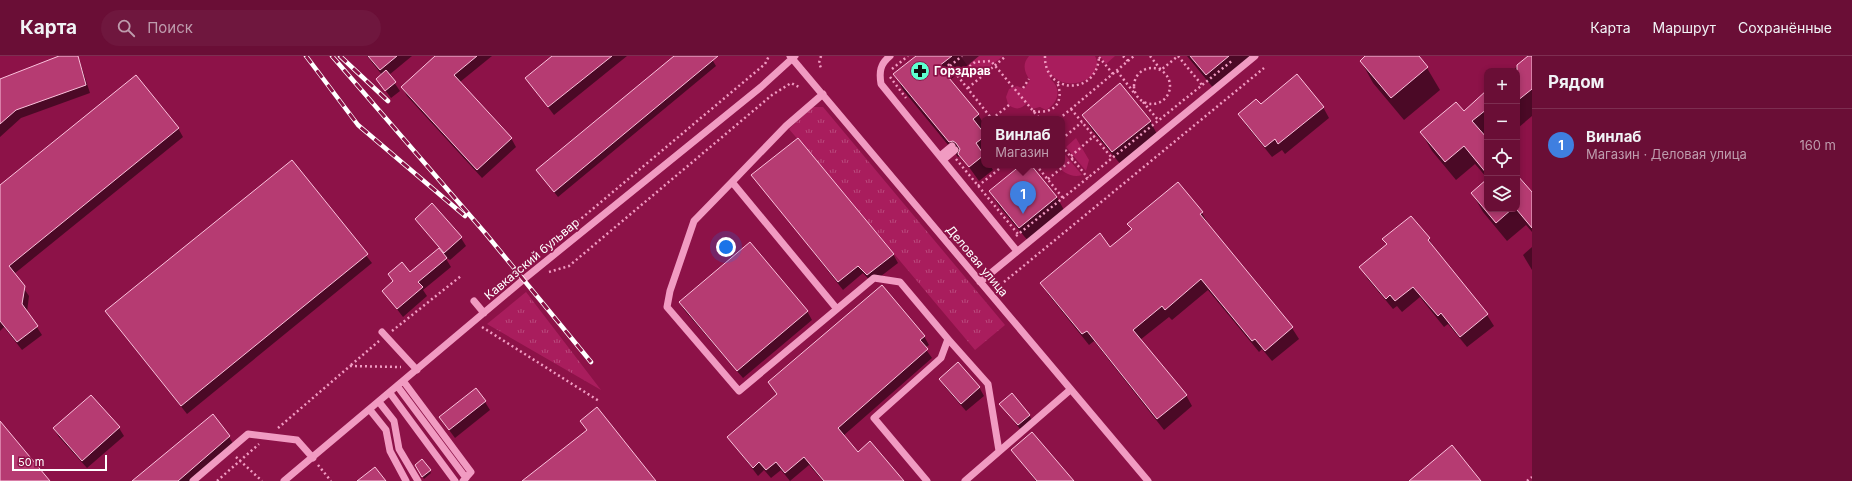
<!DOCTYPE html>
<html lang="ru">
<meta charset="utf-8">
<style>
:root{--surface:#6a0e36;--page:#6f173e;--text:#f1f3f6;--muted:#be9cad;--line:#7d2e51;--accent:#e69b98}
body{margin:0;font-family:Inter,sans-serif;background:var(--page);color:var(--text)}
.controls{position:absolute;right:12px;top:12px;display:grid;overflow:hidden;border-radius:8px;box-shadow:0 2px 6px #0003}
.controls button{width:36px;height:36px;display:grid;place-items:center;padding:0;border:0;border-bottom:1px solid var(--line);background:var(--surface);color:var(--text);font:20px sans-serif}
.scale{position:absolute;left:12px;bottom:10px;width:95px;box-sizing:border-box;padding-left:4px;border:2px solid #fff;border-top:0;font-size:11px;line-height:14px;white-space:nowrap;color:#fff;-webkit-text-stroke:3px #8d1248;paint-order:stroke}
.you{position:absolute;left:726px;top:191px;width:14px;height:14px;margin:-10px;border:3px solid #fff;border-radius:50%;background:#1a73e8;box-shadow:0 0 0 6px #1a73e833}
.badge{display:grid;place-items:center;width:26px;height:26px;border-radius:50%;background:var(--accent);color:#fff;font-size:13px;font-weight:700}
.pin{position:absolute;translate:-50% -33px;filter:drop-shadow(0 1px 2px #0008)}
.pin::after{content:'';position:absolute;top:21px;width:14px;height:12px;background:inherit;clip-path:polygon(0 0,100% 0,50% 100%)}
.popup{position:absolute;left:981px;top:60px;width:84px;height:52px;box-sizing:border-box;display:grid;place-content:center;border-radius:8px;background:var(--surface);filter:drop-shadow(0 1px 3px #0005);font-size:13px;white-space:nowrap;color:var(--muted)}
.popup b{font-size:15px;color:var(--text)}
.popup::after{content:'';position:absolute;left:50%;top:100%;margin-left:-8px;border:8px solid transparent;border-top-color:var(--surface)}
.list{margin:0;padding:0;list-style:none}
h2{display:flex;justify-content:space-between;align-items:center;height:52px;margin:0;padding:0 16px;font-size:17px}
h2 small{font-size:13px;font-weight:400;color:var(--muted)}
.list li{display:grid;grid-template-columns:26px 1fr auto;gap:12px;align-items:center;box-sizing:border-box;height:72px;padding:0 16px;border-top:1px solid var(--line)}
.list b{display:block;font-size:15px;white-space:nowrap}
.list p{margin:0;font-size:13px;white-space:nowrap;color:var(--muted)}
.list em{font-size:13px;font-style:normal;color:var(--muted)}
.icon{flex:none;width:22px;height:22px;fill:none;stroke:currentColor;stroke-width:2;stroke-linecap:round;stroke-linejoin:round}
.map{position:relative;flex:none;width:1532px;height:425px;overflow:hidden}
header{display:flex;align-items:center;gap:24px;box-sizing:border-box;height:56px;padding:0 20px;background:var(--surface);border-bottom:1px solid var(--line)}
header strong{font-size:19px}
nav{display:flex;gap:22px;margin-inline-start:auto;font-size:14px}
.search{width:280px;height:36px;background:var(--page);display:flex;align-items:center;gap:10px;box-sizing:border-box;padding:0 14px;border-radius:22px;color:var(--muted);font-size:15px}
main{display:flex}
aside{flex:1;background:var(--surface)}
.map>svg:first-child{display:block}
.grass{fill:url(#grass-tufts)}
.green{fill:#a91d5d}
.shadow{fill:#0007}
.building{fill:#b63b72;stroke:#fcc2dd}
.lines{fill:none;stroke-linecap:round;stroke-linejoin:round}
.path{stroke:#f19bc2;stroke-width:2.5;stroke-dasharray:2 3;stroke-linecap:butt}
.minor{stroke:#f19bc2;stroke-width:7}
.rail-casing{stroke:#fff;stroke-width:4.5}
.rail{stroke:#8d1248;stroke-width:3;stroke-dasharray:9;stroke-linecap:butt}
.labels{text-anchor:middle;stroke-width:3.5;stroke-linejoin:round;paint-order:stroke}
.poi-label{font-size:12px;font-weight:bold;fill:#fff;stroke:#8d1248;text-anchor:start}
.street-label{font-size:12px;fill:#fff;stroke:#8d1248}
</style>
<header>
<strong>Карта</strong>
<div class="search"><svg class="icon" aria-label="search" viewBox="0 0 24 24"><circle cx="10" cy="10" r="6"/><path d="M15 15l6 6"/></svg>Поиск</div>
<nav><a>Карта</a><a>Маршрут</a><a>Сохранённые</a></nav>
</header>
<main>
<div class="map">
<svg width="1532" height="425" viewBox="0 0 1532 425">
<defs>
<pattern id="grass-tufts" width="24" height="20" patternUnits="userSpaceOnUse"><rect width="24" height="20" fill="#a91d5d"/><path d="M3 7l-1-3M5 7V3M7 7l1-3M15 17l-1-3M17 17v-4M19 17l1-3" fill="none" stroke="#ba4a7d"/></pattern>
</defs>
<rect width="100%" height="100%" fill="#8d1248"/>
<path class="grass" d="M813,51H823L1005,269L975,294L789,73Z
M526,236L601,334L487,268Z"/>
<path class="green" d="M960,0H1003L977,21Z
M1029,0H1095C1106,20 1071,38 1053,20L1050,23C1062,32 1059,47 1046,54L1040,51L1032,53L1027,47C1021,54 1014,54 1008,48L1006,41L1009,33L1017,30L1024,33L1030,24C1024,16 1022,8 1029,0Z
M1100,0H1115L1106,8Z
M1076,82L1089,104L1086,115L1066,91Z
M1062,95L1082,119C1072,122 1063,117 1057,109H1062Z"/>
<path class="shadow" d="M62,0H78L90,37L21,62L0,81V24Z
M367,0H412L389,19L400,35L391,42L377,23L382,19Z
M436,0H492L460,26L511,82L516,91L482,122L407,40L402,31Z
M554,0H627L554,59L526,22Z
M675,0H710L716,10L558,141L537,114Z
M917,0H979L950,24L978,58L984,69L983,77L984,109H990L993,114L979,125L961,100L958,101L903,34L895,18Z
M1187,0H1250L1215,34Z
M1367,0H1417L1427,12L1440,34L1404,64L1373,27L1361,5Z
M1529,0H1532V60L1518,72L1517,15H1512Z
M1487,36V81L1485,82L1487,84V122L1475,108L1456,124L1432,95L1421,76L1463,56Z
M1261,49L1323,51L1329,62L1285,98L1282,94L1272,101L1246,69L1240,58Z
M1083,59L1150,65L1158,80L1122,110L1092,74Z
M178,72L183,81L14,218L29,240L27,256L42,279L22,294L4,271L0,275V131Z
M292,105L372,207L187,358L106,256Z
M1023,109H1030L1057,141L1065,156L1029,186L999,150L990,135Z
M753,119L893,198L898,207L872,227L863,217L843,234Z
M1517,119L1532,137V176L1526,169L1507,185L1483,156L1472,137L1487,125V153H1517Z
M1178,127L1202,157L1208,168L1292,272L1299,283L1272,305L1262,293L1259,296L1208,234L1172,264L1169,261L1140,284L1186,339L1192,350L1164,374L1094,285L1089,289L1048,238L1041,227L1110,192L1132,174L1128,168Z
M432,148L461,182L466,190L450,204L445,201L451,211L423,234L427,240L403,261L383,235L394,226L389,219L410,218L440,192L417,163Z
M1411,161L1429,183L1435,194L1487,259L1494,270L1467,291L1448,268L1444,271L1420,241L1402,256L1397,250L1393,253L1367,222L1361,211L1387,189L1384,183Z
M1532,191V214L1523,199Z
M680,247L807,255L812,264L743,322L685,255Z
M924,280L929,289L925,292L932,302L843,380L858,397L902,425H823L809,409L790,425L781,414L771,422L764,414L758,420L728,381L777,339L769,326Z
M940,323L979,331L984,340L966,355L945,331Z
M485,346L490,354L455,382L440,362Z
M1001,348L1029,359L1034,368L1023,377Z
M119,372L124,380L87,412L59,381L54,373Z
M229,381L234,389L192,425H134Z
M1012,394L1072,425H1036Z
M416,410L430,415L431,417L424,423Z"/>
<path class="building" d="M59,0H78L86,29L16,54L0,68V23Z
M368,0H397L380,14Z
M435,0H477L454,19L512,82L477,114L401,31Z
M552,0H612L548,51L525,22Z
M674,0H718L554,136L536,114Z
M916,0H952L939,10L979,58L973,63L984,77V81L976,87L984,99L969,111L958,98L960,93L956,87L953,85L949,86L893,18Z
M1190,0H1229L1206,19Z
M1365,0H1419L1428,11L1391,42L1360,5Z
M1528,0H1532V33L1517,45V9Z
M386,14L396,26L385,35L376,23Z
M1297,18L1324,51L1278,88L1275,83L1265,91L1238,58L1256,43L1261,48Z
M136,19L179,72L9,210L25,230L22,248L38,270L17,286L0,265V129Z
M1120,27L1151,65L1112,96L1082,59Z
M1487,34V53L1472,65L1487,82V118L1464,90L1445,106L1420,76L1456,46L1464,55Z
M798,82L894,198L867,219L858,210L838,226L751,119Z
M292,104L368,198L181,350L105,255Z
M1021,109H1031L1057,141L1019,172L989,135Z
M1517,119L1532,136V172L1517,154Z
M1487,123V153H1512L1496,167L1471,137Z
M1178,126L1203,156L1200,158L1293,271L1265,295L1255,283L1252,285L1201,223L1165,254L1162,250L1133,274L1187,339L1157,363L1087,275L1082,278L1040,227L1100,177L1110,191L1132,173L1127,168Z
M432,147L462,181L444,197L415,163Z
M1411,160L1430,182L1428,184L1488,258L1460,281L1441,257L1438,260L1413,231L1395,245L1390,239L1386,243L1359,211L1387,188L1382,183Z
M750,186L808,255L737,315L679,246Z
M439,192L447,202L418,226L423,231L397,253L382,235L393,225L388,218L402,206L410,216Z
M882,229L925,280L920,284L928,293L838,372L858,396L870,385L904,425H824L804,401L785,417L776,406L766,414L759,406L753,412L727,381L777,338L768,326Z
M958,306L980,331L961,348L939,323Z
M476,332L486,345L449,374L439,361Z
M1012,337L1030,359L1018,369L999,348Z
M91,339L120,371L82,405L53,372Z
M597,351L656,425H522L587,374L580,365Z
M213,358L230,380L178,425H132Z
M0,365L50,425H0Z
M1032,376L1074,425H1037L1011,394Z
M1452,389L1481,425H1409Z
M422,403L431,414L422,421L415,409Z
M375,411L386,425H357Z"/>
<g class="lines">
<path class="path" d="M821,0L819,7L821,12
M1045,0C1044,39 1098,40 1099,0
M1123,0L1128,5
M1150,0L1161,14L1178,0
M1178,0L1202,29
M1099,1L1113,18
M948,8L992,63
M950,10L962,0
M1134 30a18 18 0 1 1 36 0a18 18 0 1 1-36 0Z
M892,13L908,0
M1117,15L1135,38
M958,20L975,6L991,5L1040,63
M890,21L906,42
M968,32L1006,0
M1023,32L1029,23
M1143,46L1159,65
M1071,53L1112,102
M1033,55C1054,59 1065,46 1057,26
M992,63L1009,49
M1059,63L1134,0
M1062,83L1082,66
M1062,90L1088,122
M1071,100L1094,80
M956,103L1018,178
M1036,109L1063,142
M1048,123L1073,103
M978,130L1004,109
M570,172L765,8L769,0
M1016,180L1233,4
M549,216L569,210L772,39L791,27L799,31
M1004,226L1264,12
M482,271L599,345
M392,275L461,220
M351,309L379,285
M278,372L350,310L401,311
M236,401L262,425
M318,409L331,425
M217,425L259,388
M1527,425L1532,421"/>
<path class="minor" d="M790,0L1148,425
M890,0C880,8 879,16 881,28L1017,195
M940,100L952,90
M943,104L955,94
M732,126L786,70L823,38
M980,226L1255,0
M474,245L484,257
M837,253L732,126L694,165L670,235L667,251L739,335L874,222L900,226L948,283L941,302L874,362L927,425
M382,276L417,314
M948,283L988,328L999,395
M404,326L471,416L463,425
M398,331L466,422
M390,337L455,425
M379,346L394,365L399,393L418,425
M370,354L386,374L390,395L406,425
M193,425L248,378L297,384L313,402
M284,425L524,223L761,31L795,0
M965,425L1070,334"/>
<g class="rail-casing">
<path id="rail" d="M306,0L358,69L465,160
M332,0L486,178L591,306
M340,0L388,45"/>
</g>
<use href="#rail" class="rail"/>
</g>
<defs>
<g id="pharmacy-disc" transform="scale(1)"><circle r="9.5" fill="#5bffcf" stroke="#8d1248"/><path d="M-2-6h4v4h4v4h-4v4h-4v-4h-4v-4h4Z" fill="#111"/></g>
</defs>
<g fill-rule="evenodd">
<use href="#pharmacy-disc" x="920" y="15"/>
</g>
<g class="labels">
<g class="poi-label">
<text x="934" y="19">Горздрав</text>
</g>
<g class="street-label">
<text transform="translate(532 203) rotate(-40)" y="4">Кавказский бульвар</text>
<text transform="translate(977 205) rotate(50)" y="4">Деловая улица</text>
</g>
</g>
</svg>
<div class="controls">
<button>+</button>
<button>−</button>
<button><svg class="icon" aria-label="locate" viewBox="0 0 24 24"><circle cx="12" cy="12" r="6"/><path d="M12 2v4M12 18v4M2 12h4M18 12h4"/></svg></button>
<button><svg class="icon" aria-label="layers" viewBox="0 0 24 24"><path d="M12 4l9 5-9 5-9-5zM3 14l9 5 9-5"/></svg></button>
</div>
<div class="scale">50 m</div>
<div class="you"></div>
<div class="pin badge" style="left:1023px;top:158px;background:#3f7fe0">1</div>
<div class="popup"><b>Винлаб</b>Магазин</div>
</div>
<aside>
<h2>Рядом<small></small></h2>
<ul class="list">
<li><span class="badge" style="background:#3f7fe0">1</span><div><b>Винлаб</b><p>Магазин · Деловая улица</p></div><em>160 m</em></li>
</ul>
</aside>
</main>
